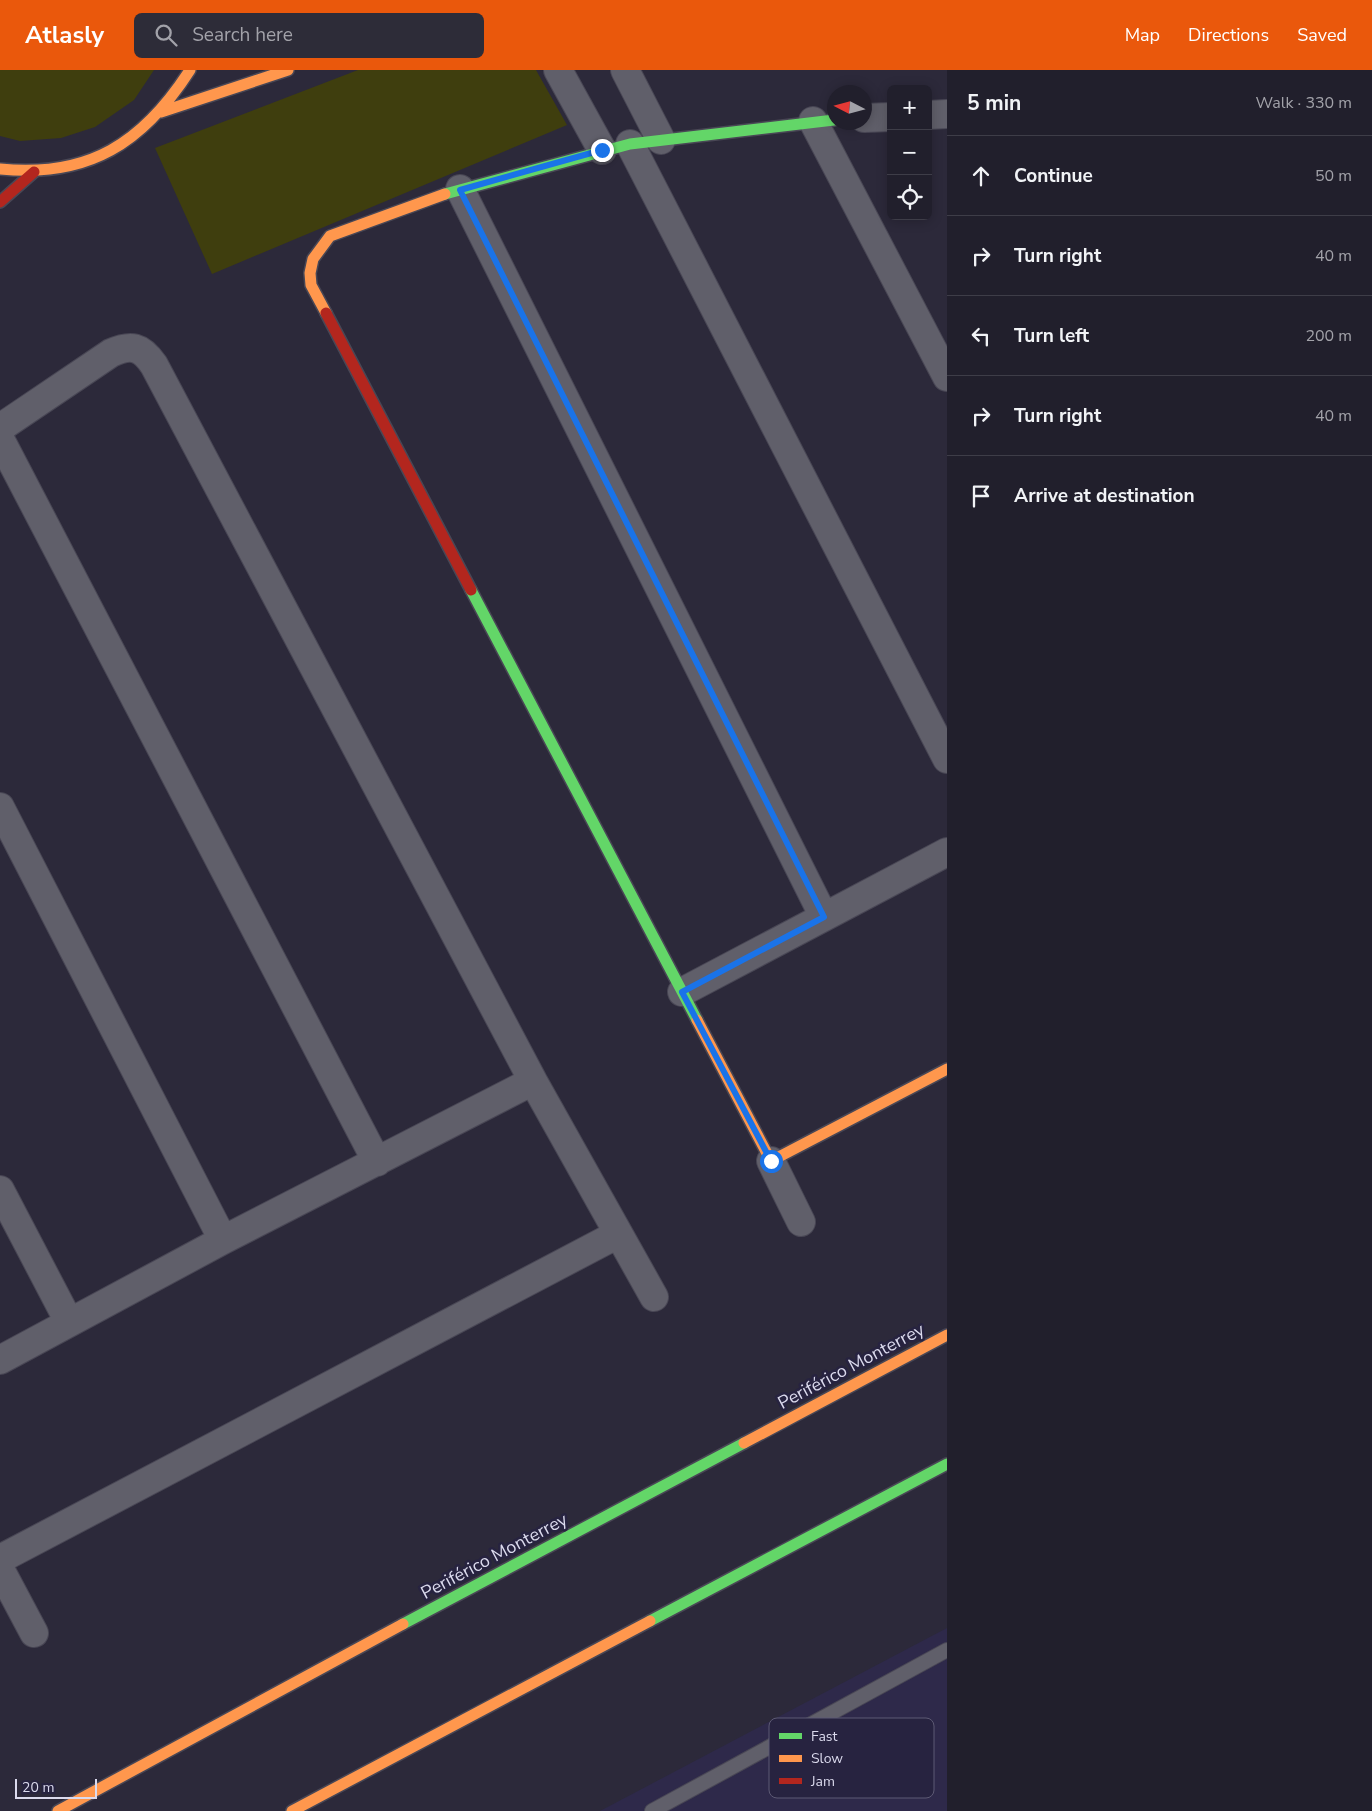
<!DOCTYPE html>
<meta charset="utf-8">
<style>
:root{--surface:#211f2c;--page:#2d2c38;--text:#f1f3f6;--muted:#a2a2a9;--line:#3e3d48;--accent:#ea580c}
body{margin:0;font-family:"Nunito Sans",sans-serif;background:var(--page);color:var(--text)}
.controls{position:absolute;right:15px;top:15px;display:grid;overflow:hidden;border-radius:8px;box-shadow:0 2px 12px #0003}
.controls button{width:45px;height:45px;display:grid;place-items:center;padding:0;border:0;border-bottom:1px solid var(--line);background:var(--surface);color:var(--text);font:25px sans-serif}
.compass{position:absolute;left:827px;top:15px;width:45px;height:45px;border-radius:50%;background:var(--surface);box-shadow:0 2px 12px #0003;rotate:276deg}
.scale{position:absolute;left:15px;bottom:12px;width:82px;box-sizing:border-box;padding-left:5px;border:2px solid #dbdaed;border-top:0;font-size:14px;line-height:18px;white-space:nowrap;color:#dbdaed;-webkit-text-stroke:4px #272340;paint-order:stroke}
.stop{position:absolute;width:15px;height:15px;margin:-11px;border:4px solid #1a73e8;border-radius:50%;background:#fff}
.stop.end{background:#1a73e8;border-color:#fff;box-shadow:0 1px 5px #0008}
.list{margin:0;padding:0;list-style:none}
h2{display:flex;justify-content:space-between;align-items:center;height:65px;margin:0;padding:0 20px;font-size:21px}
h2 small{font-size:16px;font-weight:400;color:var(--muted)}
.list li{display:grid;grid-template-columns:32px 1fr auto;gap:15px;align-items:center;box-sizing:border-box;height:80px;padding:0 20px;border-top:1px solid var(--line)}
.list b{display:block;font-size:19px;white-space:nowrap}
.list em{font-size:16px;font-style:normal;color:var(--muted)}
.icon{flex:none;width:28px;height:28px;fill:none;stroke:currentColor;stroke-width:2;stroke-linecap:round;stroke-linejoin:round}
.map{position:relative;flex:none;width:947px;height:1741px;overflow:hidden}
header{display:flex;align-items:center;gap:30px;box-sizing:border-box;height:70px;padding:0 25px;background:var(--accent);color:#fff}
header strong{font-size:24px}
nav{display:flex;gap:28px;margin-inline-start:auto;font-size:18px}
.search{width:350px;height:45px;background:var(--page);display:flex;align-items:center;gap:12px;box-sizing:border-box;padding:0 18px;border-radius:8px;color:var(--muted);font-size:19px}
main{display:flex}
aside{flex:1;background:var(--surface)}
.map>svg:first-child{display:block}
.built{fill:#2e294a}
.green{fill:#3f3e0e}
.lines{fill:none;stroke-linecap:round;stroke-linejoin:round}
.lane-casing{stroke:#494755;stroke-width:16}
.street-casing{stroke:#494755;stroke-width:30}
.fast-casing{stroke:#494755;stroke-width:14}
.slow-casing{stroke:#494755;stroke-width:14}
.jam-casing{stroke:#494755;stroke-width:14}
.lane{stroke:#605f6a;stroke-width:14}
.street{stroke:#605f6a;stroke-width:28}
.fast{stroke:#63d668;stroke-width:11}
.slow{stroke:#ff974d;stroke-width:11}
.jam{stroke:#b3261e;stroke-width:11}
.route{stroke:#1a73e8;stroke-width:6}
.labels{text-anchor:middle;stroke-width:5;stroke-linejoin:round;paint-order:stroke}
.street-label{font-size:18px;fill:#dbdaed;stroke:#272340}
.key{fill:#272340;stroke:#5d5a74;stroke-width:1}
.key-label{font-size:14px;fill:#dbdaed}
</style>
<header>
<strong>Atlasly</strong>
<div class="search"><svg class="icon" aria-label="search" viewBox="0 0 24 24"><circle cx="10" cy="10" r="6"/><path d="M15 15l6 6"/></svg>Search here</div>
<nav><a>Map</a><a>Directions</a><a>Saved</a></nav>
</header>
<main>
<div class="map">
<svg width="947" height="1741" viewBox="0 0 947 1741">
<rect width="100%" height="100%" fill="#2c293a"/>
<path class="built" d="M947,1558V1741H600L909,1578Z"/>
<path class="green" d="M0,0H154L134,30L95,57L61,68L20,71L0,66Z
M358,0H536L567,55L212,204L155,78Z"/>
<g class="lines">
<g class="lane-casing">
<path id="lane" d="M652,1741L947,1580"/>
</g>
<g class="street-casing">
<path id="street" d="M558,0L602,80
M625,0L661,70
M928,45L947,44
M864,48L891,47
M813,51L947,307
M630,74L947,689
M460,119L824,847
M0,358L111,283C131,274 141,276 154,295L533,1011L654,1227
M0,369L377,1092
M0,737L223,1170
M682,922L947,782
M771,1091L801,1152
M0,1120L69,1252
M0,1290L223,1170L533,1011
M0,1489L618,1164
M0,1499L34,1563"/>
</g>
<g class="fast-casing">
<path id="fast" d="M445,124L630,74L834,50
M471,520L697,950
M650,1551L947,1394
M403,1554L744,1373"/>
</g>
<g class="slow-casing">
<path id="slow" d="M161,42L288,0
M0,99C89,108 143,73 190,0
M326,243L311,215L310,203L313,189L330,166L445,124
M697,950L771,1091L947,999
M744,1373L947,1265
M58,1741L403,1554
M292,1741L650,1551"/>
</g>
<g class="jam-casing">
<path id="jam" d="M0,132L34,102
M326,243L471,520"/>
</g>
<use href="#lane" class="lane"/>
<use href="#street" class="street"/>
<use href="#fast" class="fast"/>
<use href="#slow" class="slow"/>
<use href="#jam" class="jam"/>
</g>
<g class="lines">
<path class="route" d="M602,80L460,120L824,847L682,922L771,1091"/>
</g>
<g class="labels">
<g class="street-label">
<text transform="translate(851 1296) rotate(-28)" y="6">Periférico Monterrey</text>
<text transform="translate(494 1486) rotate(-28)" y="6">Periférico Monterrey</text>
</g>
</g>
<rect x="769" y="1648" width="165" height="80" rx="8" class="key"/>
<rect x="779" y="1663" width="23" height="6" fill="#63d668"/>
<rect x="779" y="1685" width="23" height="7" fill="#ff974d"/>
<rect x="779" y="1708" width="23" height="6" fill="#b3261e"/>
<g class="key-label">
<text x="811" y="1671">Fast</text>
<text x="811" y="1693">Slow</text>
<text x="811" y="1716">Jam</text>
</g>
</svg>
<div class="controls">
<button>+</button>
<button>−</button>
<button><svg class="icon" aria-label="locate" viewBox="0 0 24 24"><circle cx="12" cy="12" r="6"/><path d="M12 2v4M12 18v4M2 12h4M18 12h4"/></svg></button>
</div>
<svg class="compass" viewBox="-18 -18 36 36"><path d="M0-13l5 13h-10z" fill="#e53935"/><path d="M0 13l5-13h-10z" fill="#a2a2a9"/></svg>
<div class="scale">20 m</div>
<div class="stop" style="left:771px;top:1091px"></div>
<div class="stop end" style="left:602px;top:80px"></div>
</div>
<aside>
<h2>5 min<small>Walk · 330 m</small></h2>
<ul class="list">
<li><svg class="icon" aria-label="ahead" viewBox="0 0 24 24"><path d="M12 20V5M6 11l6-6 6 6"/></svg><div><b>Continue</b></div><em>50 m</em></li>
<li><svg class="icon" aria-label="right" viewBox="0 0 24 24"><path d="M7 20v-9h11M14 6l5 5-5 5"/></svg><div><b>Turn right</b></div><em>40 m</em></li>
<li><svg class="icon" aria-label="left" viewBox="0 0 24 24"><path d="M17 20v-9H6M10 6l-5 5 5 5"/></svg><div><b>Turn left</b></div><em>200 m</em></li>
<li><svg class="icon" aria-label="right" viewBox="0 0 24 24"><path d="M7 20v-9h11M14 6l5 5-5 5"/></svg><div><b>Turn right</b></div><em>40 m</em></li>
<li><svg class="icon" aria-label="arrive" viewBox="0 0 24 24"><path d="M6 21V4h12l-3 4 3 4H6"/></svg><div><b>Arrive at destination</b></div></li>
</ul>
</aside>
</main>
